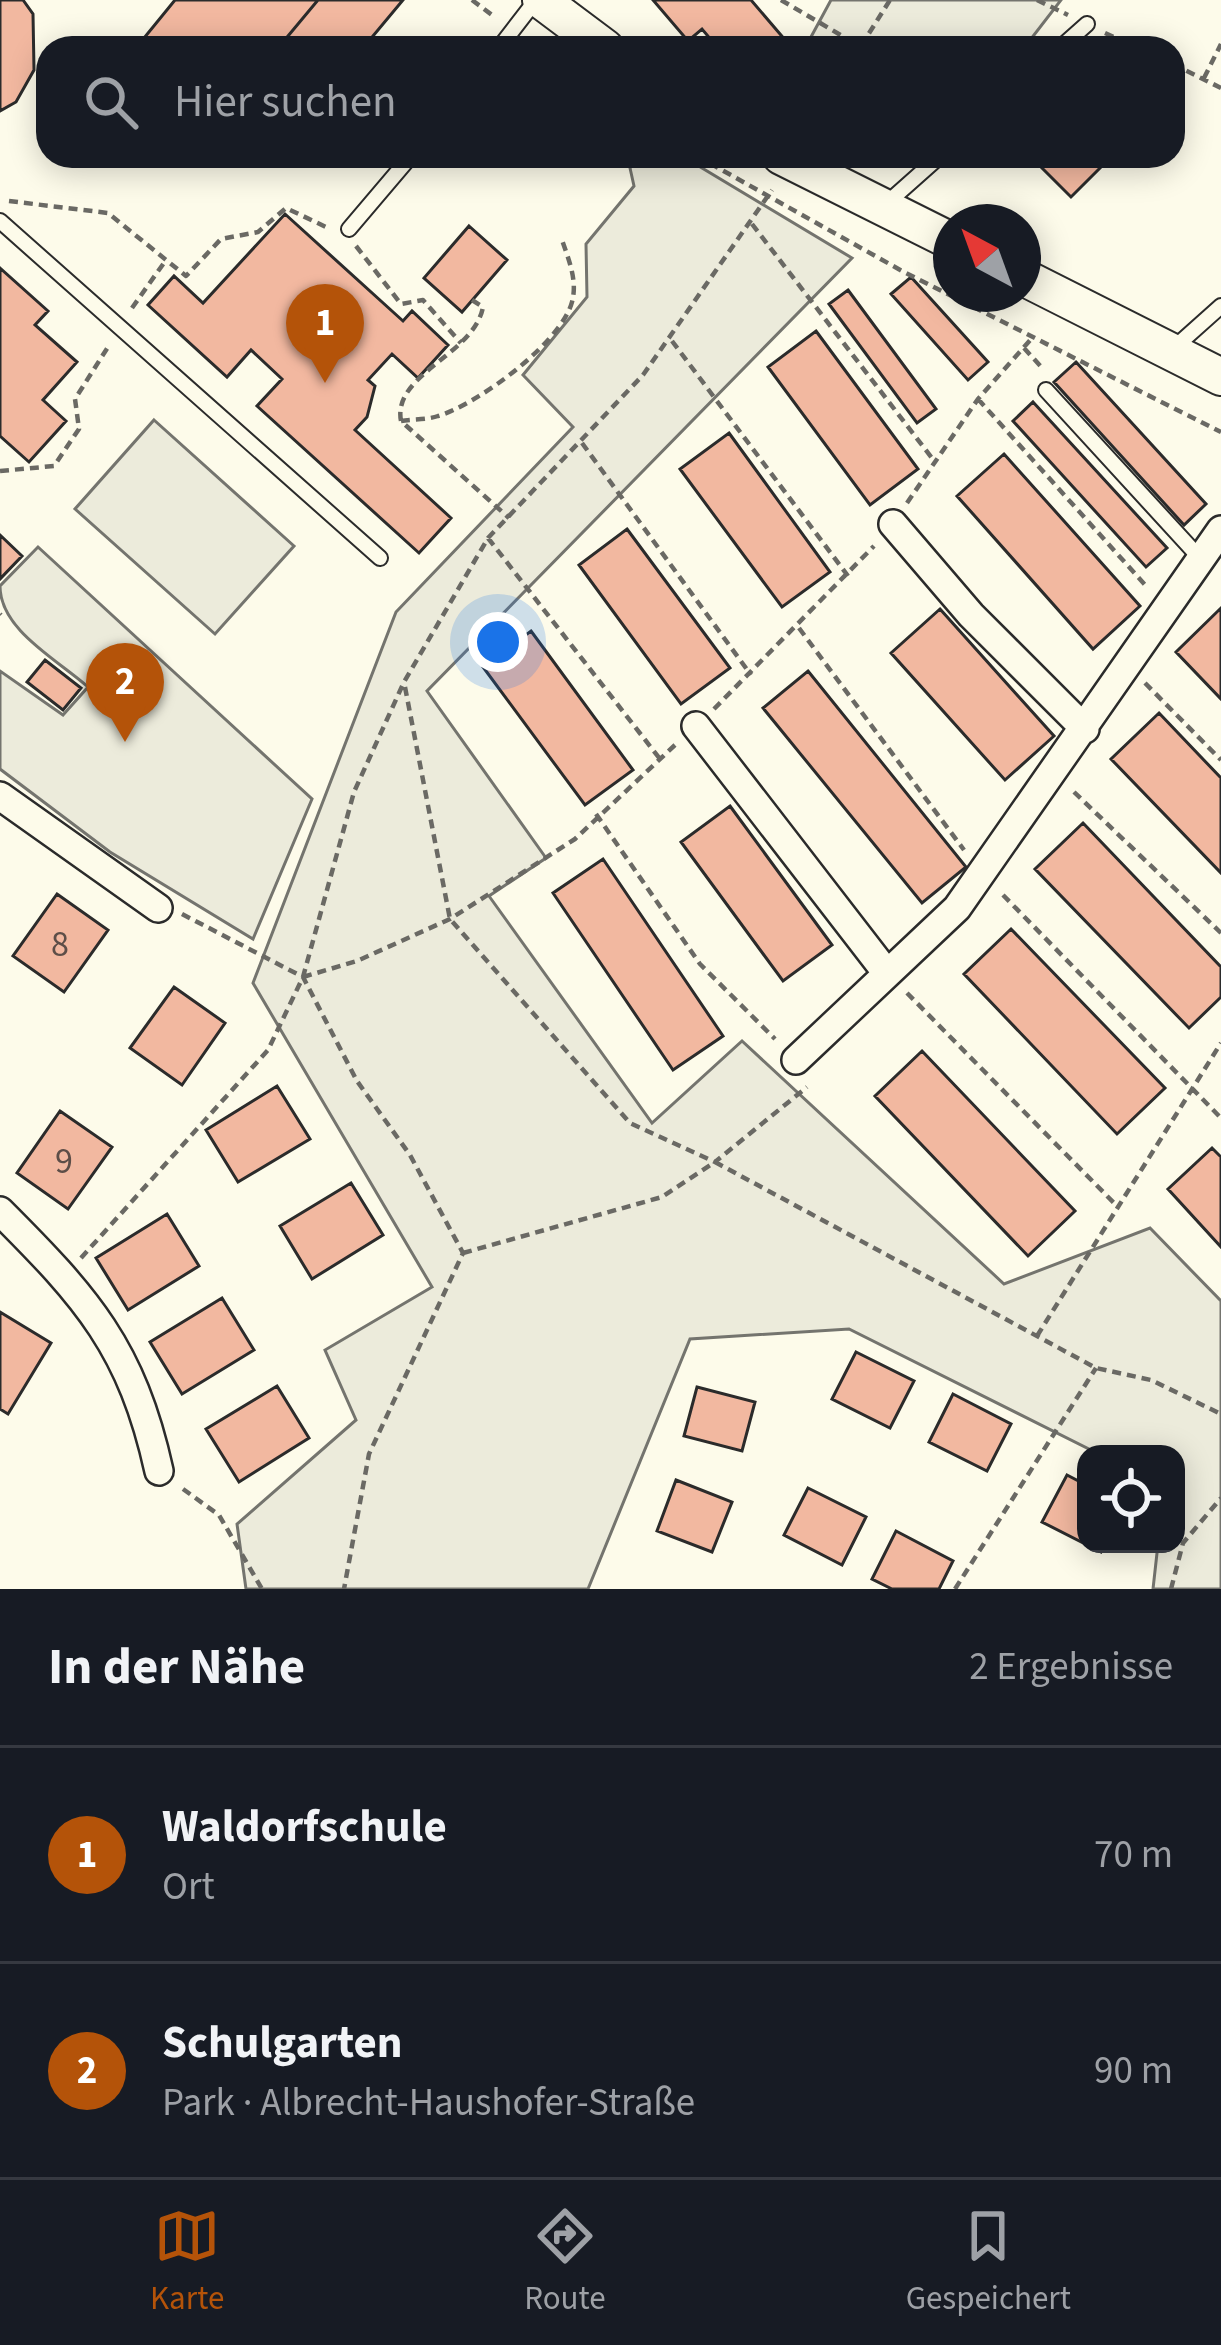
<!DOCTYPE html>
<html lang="de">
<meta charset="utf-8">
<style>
:root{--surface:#171b24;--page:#20242c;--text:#f1f3f6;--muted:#9ea1a6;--line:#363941;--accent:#b45309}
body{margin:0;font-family:"Source Sans 3",sans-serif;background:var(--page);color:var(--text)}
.controls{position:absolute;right:36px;bottom:36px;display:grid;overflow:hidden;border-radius:24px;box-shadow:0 6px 30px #0003}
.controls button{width:108px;height:108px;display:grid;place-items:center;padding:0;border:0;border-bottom:3px solid var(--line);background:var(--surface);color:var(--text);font:60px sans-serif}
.compass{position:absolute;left:933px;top:204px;width:108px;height:108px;border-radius:50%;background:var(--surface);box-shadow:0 6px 30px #0003;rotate:319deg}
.you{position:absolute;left:498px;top:642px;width:42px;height:42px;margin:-30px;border:9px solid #fff;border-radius:50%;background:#1a73e8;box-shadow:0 0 0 18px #1a73e833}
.badge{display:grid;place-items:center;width:78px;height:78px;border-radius:50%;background:var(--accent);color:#fff;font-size:39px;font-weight:700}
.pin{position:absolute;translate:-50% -99px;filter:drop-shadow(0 3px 6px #0008)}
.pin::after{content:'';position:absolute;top:63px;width:42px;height:36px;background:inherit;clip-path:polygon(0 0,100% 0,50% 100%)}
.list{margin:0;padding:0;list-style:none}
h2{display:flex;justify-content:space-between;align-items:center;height:156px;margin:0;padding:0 48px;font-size:51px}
h2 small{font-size:39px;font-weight:400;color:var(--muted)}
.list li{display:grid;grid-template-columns:78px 1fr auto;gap:36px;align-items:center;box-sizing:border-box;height:216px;padding:0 48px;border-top:3px solid var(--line)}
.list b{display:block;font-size:45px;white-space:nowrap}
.list p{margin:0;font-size:39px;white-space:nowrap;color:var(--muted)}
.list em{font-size:39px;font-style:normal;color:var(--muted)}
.icon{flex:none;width:66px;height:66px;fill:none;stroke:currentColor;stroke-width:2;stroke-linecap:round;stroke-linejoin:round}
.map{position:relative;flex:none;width:1221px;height:1589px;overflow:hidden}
.search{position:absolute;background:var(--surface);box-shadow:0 6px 30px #0003;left:36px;right:36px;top:36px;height:132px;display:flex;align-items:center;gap:30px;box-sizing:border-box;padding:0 42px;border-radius:36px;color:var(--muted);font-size:45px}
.sheet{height:588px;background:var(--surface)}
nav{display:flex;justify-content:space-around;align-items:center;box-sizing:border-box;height:168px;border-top:3px solid var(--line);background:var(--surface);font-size:33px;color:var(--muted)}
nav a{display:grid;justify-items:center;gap:6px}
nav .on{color:var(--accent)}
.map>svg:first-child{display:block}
.green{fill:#ecebdb;stroke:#74746e;stroke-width:3}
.building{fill:#f2b8a0;stroke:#2b2b2b;stroke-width:3}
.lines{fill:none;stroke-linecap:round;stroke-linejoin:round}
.lane-casing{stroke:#2b2b2b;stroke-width:18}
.street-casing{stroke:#2b2b2b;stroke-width:32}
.secondary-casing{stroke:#2b2b2b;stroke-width:40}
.path{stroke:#6a6964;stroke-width:4.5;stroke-dasharray:9 6;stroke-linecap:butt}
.lane{stroke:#fdfbea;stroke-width:14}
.street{stroke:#fdfbea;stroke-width:27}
.secondary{stroke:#fdfbea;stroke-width:36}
.labels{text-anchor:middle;stroke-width:9;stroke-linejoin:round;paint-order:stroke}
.number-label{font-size:36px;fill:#5d4e48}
</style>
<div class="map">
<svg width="1221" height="1589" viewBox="0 0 1221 1589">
<rect width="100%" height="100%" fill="#fdfbea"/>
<path class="green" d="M831,0H1061L1024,48H805Z
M640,156H682L852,258L427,691L546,858L489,896L652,1123L742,1041L1004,1284L1150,1228L1221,1301V1589H1153L1158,1544H1176V1454H1099L849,1329L690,1339L588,1589H246L237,1524L356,1420L325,1350L432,1287L253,983L396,612L573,427L523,375L587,297L586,244L634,186L630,168Z
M154,420L294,546L215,634L75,509Z
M38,547L312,799L253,939L110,852L0,769V671L63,715L88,687C58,660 0,630 0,586Z"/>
<path class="building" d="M0,0H23L33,14L34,70L16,102L0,111Z
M175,0H318L278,48H156L144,38Z
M318,0H403L363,48H278Z
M653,0H751L792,48H718L702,29L688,41Z
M1030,156H1112L1071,197Z
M285,214L403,321L412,311L448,345L418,378L392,354L368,380L375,386L367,417L355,430L451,518L419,553L257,406L282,379L251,350L227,377L148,305L174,276L203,303Z
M469,226L507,260L462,312L424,278Z
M0,268L48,311L35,325L77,362L43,400L66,421L29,462L0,436Z
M911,277L988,362L968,380L891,294Z
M848,290L936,409L917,423L829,304Z
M816,331L918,469L870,505L768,367Z
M1076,362L1206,504L1184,525L1054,382Z
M1033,402L1167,548L1146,567L1013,421Z
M729,433L830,572L782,607L680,469Z
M1004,454L1140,606L1093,649L957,496Z
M627,529L730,668L681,704L579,565Z
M0,535L22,556L0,579Z
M1221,608V699L1176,652Z
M940,609L1054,736L1005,780L891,653Z
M531,631L633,770L585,805L483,667Z
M45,660L81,688L63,710L27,682Z
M808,671L966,867L922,903L763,708Z
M1159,713L1221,778V873L1111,759Z
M730,806L832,945L783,981L681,842Z
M1083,823L1221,967V997L1189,1028L1035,869Z
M603,859L723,1036L673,1070L553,893Z
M57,894L108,930L64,992L13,956Z
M1011,929L1165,1088L1117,1134L964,974Z
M174,987L225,1023L182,1085L130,1048Z
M922,1051L1075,1211L1028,1256L875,1096Z
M277,1086L310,1139L238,1182L206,1130Z
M60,1111L112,1147L68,1209L17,1173Z
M1212,1148L1221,1157V1247L1168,1189Z
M351,1183L383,1235L312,1279L280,1226Z
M167,1214L199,1266L128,1310L96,1258Z
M222,1298L254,1350L182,1394L150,1342Z
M0,1312L51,1343L8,1414L0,1409Z
M856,1352L914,1381L890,1428L832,1399Z
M277,1386L309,1438L239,1482L206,1429Z
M697,1387L755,1402L742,1451L684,1436Z
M953,1394L1011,1424L987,1471L929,1442Z
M1067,1475L1086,1485V1544H1105L1101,1552L1042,1522Z
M676,1480L732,1502L712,1552L657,1531Z
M808,1488L866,1517L842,1565L784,1535Z
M896,1531L953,1561L939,1589H892L872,1579Z"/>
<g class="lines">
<g class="lane-casing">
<path id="lane" d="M499,48L536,0
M1060,48L1087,24
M886,204L940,156
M0,221L380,558
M349,229L411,156
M1174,348L1221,306
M1046,390L1199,557"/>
</g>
<g class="street-casing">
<path id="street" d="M893,524L971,615L1085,729
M696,726L886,972
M0,796L158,908
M796,1060L957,908L1221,530
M0,1211C87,1298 132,1348 159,1471"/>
</g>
<g class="secondary-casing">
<path id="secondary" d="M541,0L605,48
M781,156L951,241
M1023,277L1221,377"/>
</g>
<path class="path" d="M472,0L496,18
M781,0L861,47
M1037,0L1068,15
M1105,33L1138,48
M861,46L890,0
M1173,64L1221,88
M1204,78L1221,44
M697,156L902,271L1221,432
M9,201L108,213L186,276L221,239L258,232L286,208L326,227
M752,224L935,462
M356,246L401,304L423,300L461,343
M472,300L483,307C474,355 392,374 401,421L509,518
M132,308L166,260
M672,341L848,576
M1024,348L1044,370
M978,399L1147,587
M401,421C413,419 427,420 438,416C478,404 561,343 572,302C578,280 568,258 561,237
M582,443L751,675
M0,471L54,466L79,429L75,399L108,347
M907,503L978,399L1033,337
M488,538L660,759
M0,614L1,615
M799,628L964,850
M1145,683L1221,760
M405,687L450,919L630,1123L715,1162L807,1087
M714,709L874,546
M1074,792L1221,933
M596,814L700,964L775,1039
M1003,895L1221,1118
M182,914L303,977L357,1081L410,1155L463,1253L369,1454L344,1589
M303,977L357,961L450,919L575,839L675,745
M907,993L1114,1203
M463,1253L662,1197L715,1162L1096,1368L1151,1380L1221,1414
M81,1258L268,1050L303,977L354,792L404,682L488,538L643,375L772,190
M1037,1336L1221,1043
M183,1489L219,1515L262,1589
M955,1589L1096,1368
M1171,1589L1183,1543L1221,1498"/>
<use href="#lane" class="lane"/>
<use href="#street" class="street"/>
<use href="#secondary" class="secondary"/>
</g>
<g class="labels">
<g class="number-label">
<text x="60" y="956">8</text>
<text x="64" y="1173">9</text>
</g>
</g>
</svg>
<div class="controls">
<button><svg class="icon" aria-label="locate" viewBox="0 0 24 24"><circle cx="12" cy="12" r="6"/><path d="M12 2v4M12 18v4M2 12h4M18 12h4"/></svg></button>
</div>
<svg class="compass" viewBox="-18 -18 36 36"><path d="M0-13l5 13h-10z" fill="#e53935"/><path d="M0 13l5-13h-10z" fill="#9ea1a6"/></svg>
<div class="you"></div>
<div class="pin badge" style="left:325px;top:383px">1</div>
<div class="pin badge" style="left:125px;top:742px">2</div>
<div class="search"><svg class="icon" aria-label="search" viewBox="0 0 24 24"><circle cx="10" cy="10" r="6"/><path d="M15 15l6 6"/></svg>Hier suchen</div>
</div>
<section class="sheet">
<h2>In der Nähe<small>2 Ergebnisse</small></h2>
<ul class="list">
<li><span class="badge">1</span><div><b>Waldorfschule</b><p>Ort</p></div><em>70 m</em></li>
<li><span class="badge">2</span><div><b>Schulgarten</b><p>Park · Albrecht-Haushofer-Straße</p></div><em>90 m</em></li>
</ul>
</section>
<nav>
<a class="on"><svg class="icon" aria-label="map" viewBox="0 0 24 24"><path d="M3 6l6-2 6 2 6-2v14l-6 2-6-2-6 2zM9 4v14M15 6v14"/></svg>Karte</a>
<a><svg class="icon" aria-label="directions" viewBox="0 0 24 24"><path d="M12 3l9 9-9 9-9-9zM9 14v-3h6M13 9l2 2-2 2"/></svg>Route</a>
<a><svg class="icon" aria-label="saved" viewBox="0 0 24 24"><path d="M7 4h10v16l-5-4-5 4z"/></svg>Gespeichert</a>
</nav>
